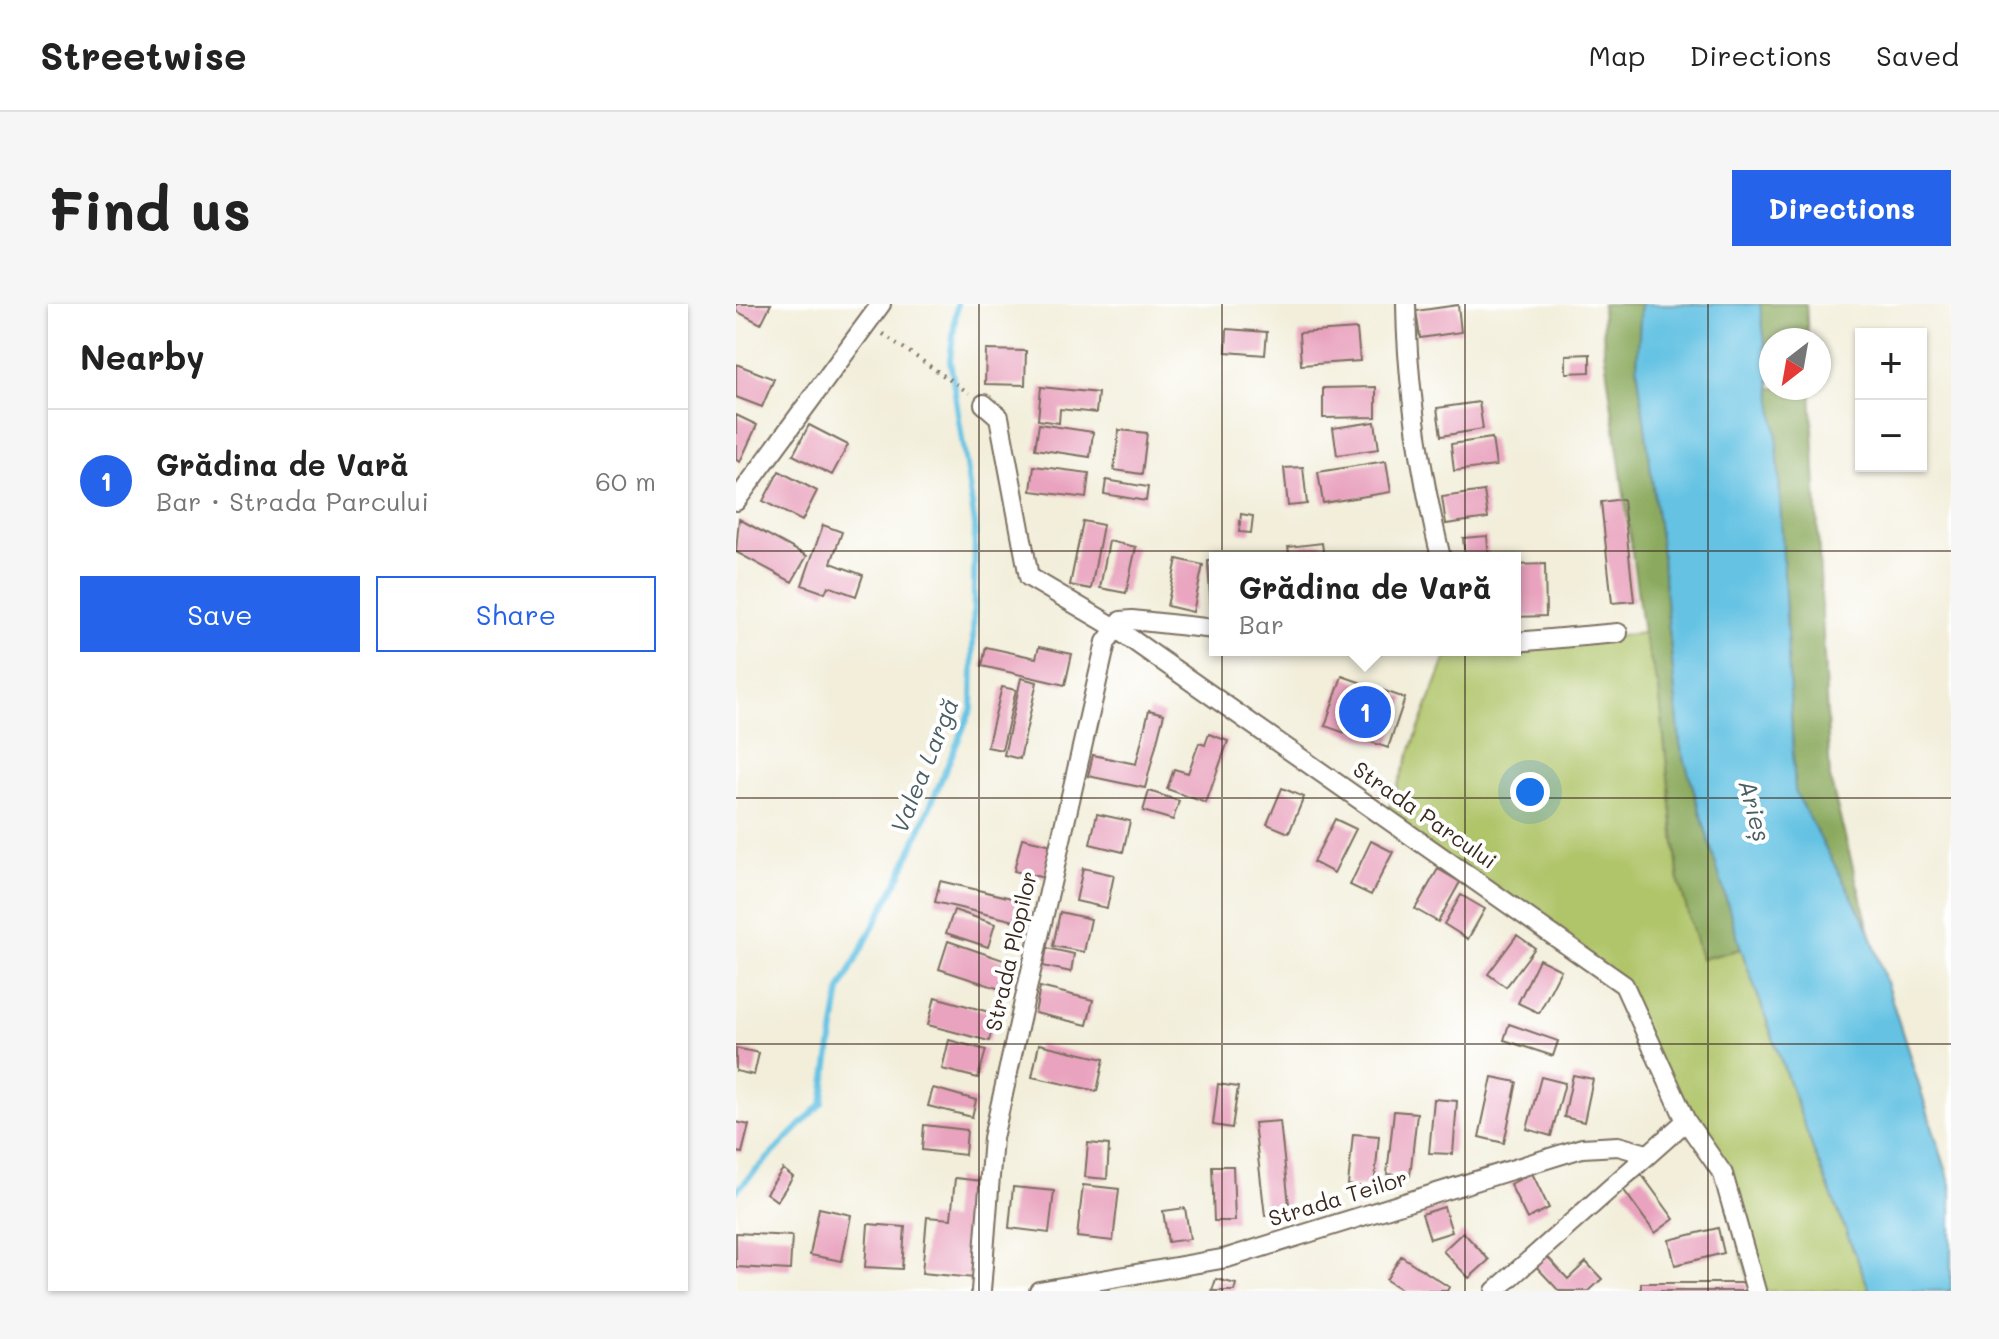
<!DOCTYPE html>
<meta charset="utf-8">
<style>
:root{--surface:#fff;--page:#f6f6f6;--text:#222;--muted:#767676;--line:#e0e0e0;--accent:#2563eb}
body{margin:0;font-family:Mali,sans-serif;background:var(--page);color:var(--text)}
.controls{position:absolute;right:24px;top:24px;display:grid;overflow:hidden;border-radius:0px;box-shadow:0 2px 6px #0004}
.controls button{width:72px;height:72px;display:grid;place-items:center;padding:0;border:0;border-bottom:2px solid var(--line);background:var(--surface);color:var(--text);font:40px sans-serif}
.compass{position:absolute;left:1023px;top:24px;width:72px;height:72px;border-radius:50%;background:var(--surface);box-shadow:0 2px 6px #0004;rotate:211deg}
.you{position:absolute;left:794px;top:488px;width:28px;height:28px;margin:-20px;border:6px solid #fff;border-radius:50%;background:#1a73e8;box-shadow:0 0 0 12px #1a73e833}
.badge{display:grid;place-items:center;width:52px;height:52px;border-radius:50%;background:var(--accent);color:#fff;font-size:26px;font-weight:700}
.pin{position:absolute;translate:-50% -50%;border:4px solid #fff;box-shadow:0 2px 8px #0006}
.popup{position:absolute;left:473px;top:248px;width:312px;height:104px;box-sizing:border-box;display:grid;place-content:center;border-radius:0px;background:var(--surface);filter:drop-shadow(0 2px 6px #0005);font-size:26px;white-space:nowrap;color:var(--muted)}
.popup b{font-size:30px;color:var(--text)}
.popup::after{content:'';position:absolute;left:50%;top:100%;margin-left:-16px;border:16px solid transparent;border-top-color:var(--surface)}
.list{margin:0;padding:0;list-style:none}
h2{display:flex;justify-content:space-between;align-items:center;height:104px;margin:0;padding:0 32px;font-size:34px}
h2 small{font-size:26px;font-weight:400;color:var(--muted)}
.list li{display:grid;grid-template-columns:52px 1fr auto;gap:24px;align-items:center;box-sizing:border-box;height:144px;padding:0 32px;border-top:2px solid var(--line)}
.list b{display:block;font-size:30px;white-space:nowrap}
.list p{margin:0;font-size:26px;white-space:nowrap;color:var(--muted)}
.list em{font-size:26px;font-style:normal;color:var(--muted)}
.actions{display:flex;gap:16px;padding:24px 32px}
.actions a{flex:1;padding:18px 0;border:2px solid var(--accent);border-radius:0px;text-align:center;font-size:28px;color:var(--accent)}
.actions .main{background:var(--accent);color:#fff}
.map{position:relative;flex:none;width:1215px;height:987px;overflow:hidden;border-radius:0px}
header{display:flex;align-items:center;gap:48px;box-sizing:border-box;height:112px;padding:0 40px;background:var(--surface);border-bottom:2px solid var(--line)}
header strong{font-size:38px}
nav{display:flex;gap:44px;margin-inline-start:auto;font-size:28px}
.intro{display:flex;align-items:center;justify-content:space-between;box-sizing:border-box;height:192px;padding:0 48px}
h1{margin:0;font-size:56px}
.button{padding:20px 36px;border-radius:0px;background:var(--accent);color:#fff;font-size:28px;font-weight:700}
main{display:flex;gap:48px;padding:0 48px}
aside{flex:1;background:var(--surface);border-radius:0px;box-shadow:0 2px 6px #0004}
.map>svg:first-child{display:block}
.green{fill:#b0c56a;stroke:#767844;stroke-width:2}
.forest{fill:#8caa5e;stroke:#646a3e;stroke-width:2}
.water{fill:#65c2e3;stroke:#507680;stroke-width:2}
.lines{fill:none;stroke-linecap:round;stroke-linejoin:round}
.stream{stroke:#65c2e3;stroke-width:6}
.building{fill:#e9a3be}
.street-casing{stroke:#7b6f60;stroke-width:22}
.path{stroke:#7b6f60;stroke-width:4;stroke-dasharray:2 6;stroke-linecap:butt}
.street{stroke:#fff;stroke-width:18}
.grid{fill:none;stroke:#3b2a1e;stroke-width:2;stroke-opacity:0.55}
.labels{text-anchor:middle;stroke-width:8;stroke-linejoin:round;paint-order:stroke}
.street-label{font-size:22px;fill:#3b2a1e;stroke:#fff}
.water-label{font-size:24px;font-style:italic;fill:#4a5f63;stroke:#fff}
</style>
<header>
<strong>Streetwise</strong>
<nav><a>Map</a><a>Directions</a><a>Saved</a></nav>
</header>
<div class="intro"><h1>Find us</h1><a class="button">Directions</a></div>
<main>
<aside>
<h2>Nearby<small></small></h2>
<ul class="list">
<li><span class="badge">1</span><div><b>Grădina de Vară</b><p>Bar · Strada Parcului</p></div><em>60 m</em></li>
</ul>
<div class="actions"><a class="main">Save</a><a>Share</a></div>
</aside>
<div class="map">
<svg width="1215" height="987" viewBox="0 0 1215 987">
<rect width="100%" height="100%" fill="#fff"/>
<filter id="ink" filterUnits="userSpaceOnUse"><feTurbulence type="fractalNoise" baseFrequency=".0125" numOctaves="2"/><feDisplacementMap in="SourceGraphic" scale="16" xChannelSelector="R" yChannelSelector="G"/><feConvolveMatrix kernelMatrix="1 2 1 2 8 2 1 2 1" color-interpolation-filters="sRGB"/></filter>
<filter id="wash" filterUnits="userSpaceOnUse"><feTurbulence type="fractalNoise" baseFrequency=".006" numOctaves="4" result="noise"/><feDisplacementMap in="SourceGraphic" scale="32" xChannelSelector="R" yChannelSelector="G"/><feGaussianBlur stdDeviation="1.8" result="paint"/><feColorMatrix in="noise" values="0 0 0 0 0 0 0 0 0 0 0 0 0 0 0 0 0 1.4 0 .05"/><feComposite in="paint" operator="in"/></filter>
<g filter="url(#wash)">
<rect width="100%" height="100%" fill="#f2eeda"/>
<path class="green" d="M907,329L923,385L943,578L966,655L1005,645L1077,845L1134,987H1016L986,878L886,686L648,517L710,353Z"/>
<path class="forest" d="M866,0H905L901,62L925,242L944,440L1005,645L965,655L943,578L923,385L907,329L868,46Z
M1022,0H1070L1072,36H1035V84H1075L1094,475L1133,625L1059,488L1041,134Z"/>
<path class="water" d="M905,0H1024L1041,134L1059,487L1133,625L1215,881V987H1134L1077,845L1005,645L944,440L925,242L901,62Z"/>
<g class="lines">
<path class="stream" d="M0,887L86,799L104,686L165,570L236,404L239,221L214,56L221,0"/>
</g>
<g id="blocks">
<path class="building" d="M0,0H35L25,20L0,7Z
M722,1L725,28L684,34L680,7Z
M491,25L531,28L529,51L490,48Z
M621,25L624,57L565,61L563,29Z
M250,46L290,47L289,81L249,80Z
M854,50V68L830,69V51Z
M0,60L38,75L26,103L0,93Z
M305,83L362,89L360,109L324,105L323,119L302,116Z
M640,83V113L587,114V84Z
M743,98L747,125L705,132L701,104Z
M0,111L21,121L4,158L0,156Z
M639,118L643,145L601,151L597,124Z
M303,120L357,128L354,153L299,145Z
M73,121L112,141L96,171L57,151Z
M383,126L411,129L406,170L378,166Z
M756,134L760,162L718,167L715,140Z
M650,157L655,188L587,199L582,168Z
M298,162L353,169L350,194L295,187Z
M567,163L571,200L552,202L548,164Z
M43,167L81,187L66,217L27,197Z
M370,176L412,183L410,197L368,190Z
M748,187L752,214L710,220L706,193Z
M887,195L898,297L876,299L865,198Z
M505,210L517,212L515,229L503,228Z
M3,215L71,252L56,278L0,248Z
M347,217L367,221L355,285L334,281Z
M87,221L106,228L95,259L127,271L120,292L92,282L89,289L66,281Z
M751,232L753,254H729L727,234Z
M373,237L400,243L390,289L364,284Z
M586,239L588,254H554L552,243Z
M441,255L467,261L457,308L431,302Z
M479,256V306L475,307L472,257Z
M809,260L810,312L779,313V261Z
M250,343L300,354L303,343L336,350L329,381L246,362Z
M606,372L669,394L652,444L589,422Z
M285,374L301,378L284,455L268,451Z
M266,383L280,386L266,446L251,443Z
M413,406L428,410L409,484L352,472L357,451L400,460Z
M473,430L492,437L470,499L431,485L438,465L452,469L463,439L469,441Z
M546,484L568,493L553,529L531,520Z
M413,487L443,497L437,516L407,507Z
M361,510L394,517L387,548L354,540Z
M599,515L620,525L598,569L577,558Z
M286,534L316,541L309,574L278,567Z
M635,537L657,548L635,591L614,581Z
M347,564L378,571L371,604L340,597Z
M702,565L724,578L702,618L679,605Z
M204,577L284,596L279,617L199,598Z
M725,591L749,605L732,635L708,620Z
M218,606L259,620L252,643L210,629Z
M324,608L355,615L348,648L317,642Z
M781,631L799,644L770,683L752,670Z
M212,637L273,658L264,685L203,665Z
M311,644L338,650L335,668L307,662Z
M803,655L825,666L803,709L782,699Z
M304,683L357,696L351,721L299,709Z
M199,693L260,710L253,737L192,721Z
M773,720L822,737L817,752L768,736Z
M213,736L250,746L242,774L206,765Z
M303,740L368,755L361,787L296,773Z
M0,744L23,749L18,771L0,767Z
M837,771L857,775L848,818L828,813Z
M756,773L781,778L768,839L743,833Z
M805,773L829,779L815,832L791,825Z
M482,780L502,783L496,824L477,821Z
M197,784L240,796L236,813L192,802Z
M698,795L721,797L717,850L693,849Z
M658,807L681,809L674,872L651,870Z
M544,817L554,910L529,912L518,819Z
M0,818L13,821L6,849L0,848Z
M188,821L231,826L229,851L186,846Z
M617,830L643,832L638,884L612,881Z
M352,839L373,841L371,875L349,873Z
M476,862H497L499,917H478Z
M47,865L57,873L41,897L30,889Z
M796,869L813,904L791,915L774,880Z
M906,871L938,915L919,929L887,885Z
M219,874L246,877L238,974L186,969L191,913L215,915Z
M347,881L383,885L377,937L341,933Z
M277,883L318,887L313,929L273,924Z
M708,903L716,928L694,935L686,910Z
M83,904L115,911L106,957L74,951Z
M449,904L454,935L432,938L427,907Z
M132,920L169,923L166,965L129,963Z
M982,924L988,949L939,961L933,936Z
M727,928L753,956L733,974L707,947Z
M0,929L56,932L54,966L0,963Z
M807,948L832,975L850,958L866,975L853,987H823L796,958Z
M665,952L713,983L711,987H668L650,976Z
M480,975L500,980L498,987H476Z
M905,979H1011V987H905Z"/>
</g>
</g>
<g filter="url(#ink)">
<use href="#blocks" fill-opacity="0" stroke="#7b6f60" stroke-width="2"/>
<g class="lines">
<g class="street-casing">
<path id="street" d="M670,0C671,87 685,170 705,254
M248,100L263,113L293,273L378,323L888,681L950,817L987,870L1020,987
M0,197L145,0
M779,338L882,329
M245,987L257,834L370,338L385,317L396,316L479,325
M303,987L491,954L846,844L882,842L911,850
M759,987L950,817"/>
</g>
<path class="path" d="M147,30L233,89"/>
<use href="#street" class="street"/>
</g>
</g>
<path class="grid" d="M243,0V987M486,0V987M729,0V987M972,0V987M0,247H1215M0,494H1215M0,740H1215"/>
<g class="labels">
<g class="street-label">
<text transform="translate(689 511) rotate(35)" y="8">Strada Parcului</text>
<text transform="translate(275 647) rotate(-77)" y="8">Strada Plopilor</text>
<text transform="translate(602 894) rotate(-17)" y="8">Strada Teilor</text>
</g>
<g class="water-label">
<text transform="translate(189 462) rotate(-68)" y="8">Valea Largă</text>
<text transform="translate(1018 507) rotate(75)" y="8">Arieș</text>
</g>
</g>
</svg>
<div class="controls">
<button>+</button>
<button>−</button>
</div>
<svg class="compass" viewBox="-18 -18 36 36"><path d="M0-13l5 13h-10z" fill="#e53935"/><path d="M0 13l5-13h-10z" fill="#767676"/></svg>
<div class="you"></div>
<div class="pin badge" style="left:629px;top:408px">1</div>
<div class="popup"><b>Grădina de Vară</b>Bar</div>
</div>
</main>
